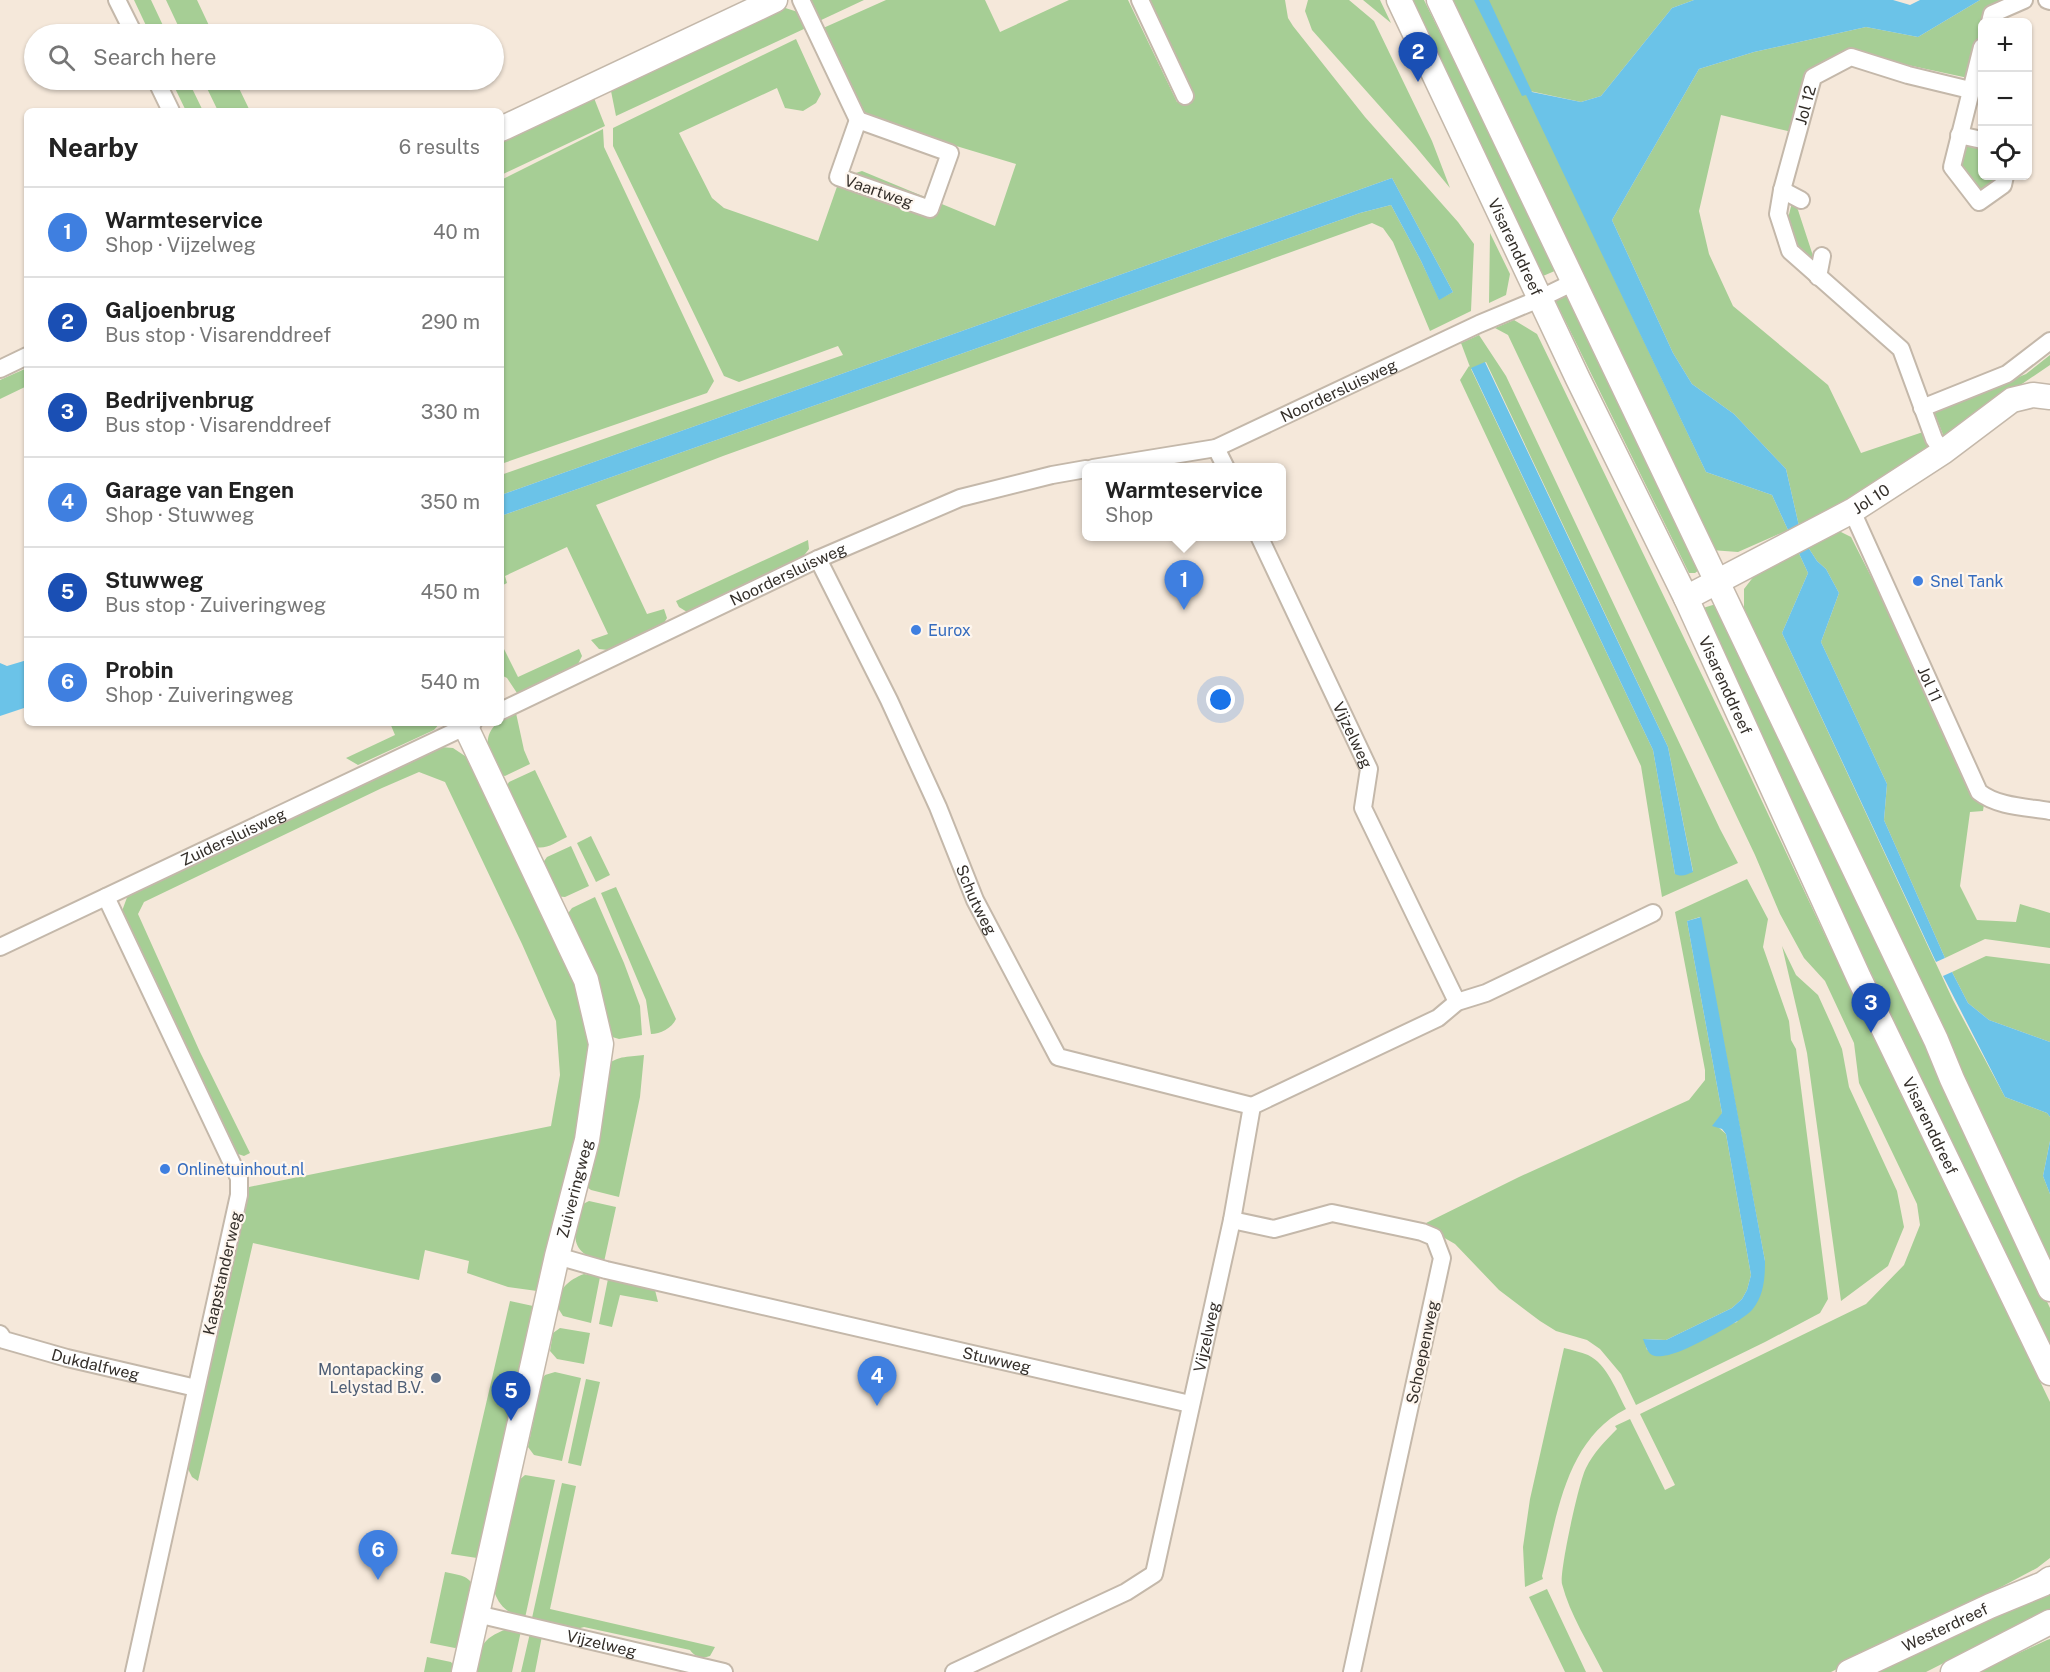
<!DOCTYPE html>
<meta charset="utf-8">
<style>
:root{--surface:#fff;--page:#f2f2f2;--text:#222;--muted:#767676;--line:#e0e0e0;--accent:#d93025}
body{margin:0;font-family:"Public Sans",sans-serif;background:var(--page);color:var(--text)}
.controls{position:absolute;right:18px;top:18px;display:grid;overflow:hidden;border-radius:9px;box-shadow:0 2px 4px #0004}
.controls button{width:54px;height:54px;display:grid;place-items:center;padding:0;border:0;border-bottom:2px solid var(--line);background:var(--surface);color:var(--text);font:30px sans-serif}
.you{position:absolute;left:1221px;top:700px;width:21px;height:21px;margin:-15px;border:4px solid #fff;border-radius:50%;background:#1a73e8;box-shadow:0 0 0 9px #1a73e833}
.badge{display:grid;place-items:center;width:39px;height:39px;border-radius:50%;background:var(--accent);color:#fff;font-size:20px;font-weight:700}
.pin{position:absolute;translate:-50% -50px;filter:drop-shadow(0 2px 3px #0008)}
.pin::after{content:'';position:absolute;top:32px;width:21px;height:18px;background:inherit;clip-path:polygon(0 0,100% 0,50% 100%)}
.popup{position:absolute;left:1082px;top:463px;width:204px;height:78px;box-sizing:border-box;display:grid;place-content:center;border-radius:9px;background:var(--surface);filter:drop-shadow(0 2px 4px #0005);font-size:20px;white-space:nowrap;color:var(--muted)}
.popup b{font-size:22px;color:var(--text)}
.popup::after{content:'';position:absolute;left:50%;top:100%;margin-left:-12px;border:12px solid transparent;border-top-color:var(--surface)}
.list{margin:0;padding:0;list-style:none}
h2{display:flex;justify-content:space-between;align-items:center;height:78px;margin:0;padding:0 24px;font-size:26px}
h2 small{font-size:20px;font-weight:400;color:var(--muted)}
.list li{display:grid;grid-template-columns:39px 1fr auto;gap:18px;align-items:center;box-sizing:border-box;height:90px;padding:0 24px;border-top:2px solid var(--line)}
.list b{display:block;font-size:22px;white-space:nowrap}
.list p{margin:0;font-size:20px;white-space:nowrap;color:var(--muted)}
.list em{font-size:20px;font-style:normal;color:var(--muted)}
.icon{flex:none;width:33px;height:33px;fill:none;stroke:currentColor;stroke-width:2;stroke-linecap:round;stroke-linejoin:round}
.map{position:relative;flex:none;width:2050px;height:1672px;overflow:hidden}
.search{position:absolute;background:var(--surface);box-shadow:0 2px 4px #0004;left:24px;top:24px;width:480px;height:66px;display:flex;align-items:center;gap:15px;box-sizing:border-box;padding:0 21px;border-radius:33px;color:var(--muted);font-size:22px}
.panel{position:absolute;background:var(--surface);box-shadow:0 2px 4px #0004;left:24px;top:108px;width:480px;height:618px;border-radius:9px}
.map>svg:first-child{display:block}
.green{fill:#a6ce95;fill-rule:evenodd}
.water{fill:#6bc3e8}
.lines{fill:none;stroke-linecap:round;stroke-linejoin:round}
.street-casing{stroke:#c4b8aa;stroke-width:20}
.secondary-casing{stroke:#c4b8aa;stroke-width:27}
.street{stroke:#fff;stroke-width:16}
.secondary{stroke:#fff;stroke-width:24}
.shop-dot{fill:#3f7fe0;stroke:#fef6ee;stroke-width:2}
.service-dot{fill:#5c6f8a;stroke:#fef6ee;stroke-width:2}
.labels{text-anchor:middle;stroke-width:4.5;stroke-linejoin:round;paint-order:stroke}
.street-label{font-size:16px;fill:#342f2a;stroke:#fef6ee}
.shop-label{font-size:16px;fill:#366cbe;stroke:#fef6ee;text-anchor:start}
.service-label{font-size:16px;fill:#4e5e75;stroke:#fef6ee;text-anchor:end}
</style>
<div class="map">
<svg width="2050" height="1672" viewBox="0 0 2050 1672">
<rect width="100%" height="100%" fill="#f5e8da"/>
<path class="green" d="M134,0H151L167,34H150Z
M166,0H197L213,34H182Z
M812,0H864L817,22L810,6Z
M886,0H985L1000,32L1069,0H1128L1177,102L1193,95L1148,0H1285L1288,18L1293,26L1365,117L1458,222L1474,244L1471,311L1430,331L1393,242L1383,228L1372,223L723,456L596,505L647,614L664,609L667,618L664,623L608,650L599,649L591,640L608,634L567,547L505,576L507,583L501,586V516L1360,213L1391,205L1421,261L1439,299L1453,292L1392,178L501,495V475L843,355L838,346L739,382L724,376L613,146V128L796,39L821,94L816,103L803,111L785,108L777,88L679,133L712,198L724,208L818,241L840,178L862,171L995,226L1016,164L943,142L862,113L821,29Z
M1308,0H1349L1374,21L1432,141L1450,188L1416,147L1312,30L1305,11Z
M1363,0H1380L1391,23Z
M1409,0H1424L1557,270L1543,276Z
M1449,0H1694L1672,8L1601,96L1581,102L1525,90L1706,472L1772,495L1788,530L1738,552L1711,550Z
M1980,0H2020L1982,24L1968,78L1852,53L1808,72L1792,132L1721,115L1699,211L1709,254L1733,306L1828,385L1861,453L1923,432L1928,448L1841,507L1799,526L1786,469L1734,414L1692,384L1673,353L1612,220L1699,69L1754,52L1866,27L1918,37Z
M779,6L798,12L806,28L616,116L611,91Z
M171,80H188L203,111H186Z
M203,80H235L250,111H218Z
M594,98L605,126L501,175V141Z
M603,129L604,147L714,381L707,393L501,464V180Z
M1965,143L1982,146V176H1997L1995,187L1976,196L1957,170Z
M1793,199L1798,210L1817,268L1796,243L1788,218Z
M1490,233L1510,274L1506,295L1489,303Z
M1569,294L1702,568L1695,573H1689L1555,300Z
M1514,320L1537,334L1729,731L1831,948L1859,997L1884,1059L2050,1402V1558L2037,1568L2003,1586L1831,1672H1603C1589,1644 1570,1615 1562,1584C1559,1573 1579,1481 1586,1468C1593,1453 1606,1440 1617,1429L1615,1426L1630,1419L1665,1490L1675,1485L1640,1414L1866,1304L1904,1265L1920,1225L1917,1204L1859,1083L1854,1043L1825,981L1804,958L1780,914L1755,855L1508,335L1495,328Z
M1479,335L1506,376L1720,829L1738,863L1662,897L1641,766L1460,380L1469,366L1470,367L1461,343ZM1486,362L1668,747L1693,871L1675,874L1653,750L1471,369Z
M2050,355V365L1944,437L1934,412L2026,374Z
M27,368V386L0,399V380Z
M1835,529L1851,537L1886,606L1977,802L1984,804L1983,811L1970,812L1960,886L1977,920L2016,922L2020,904L2050,913V948L1985,939L1945,958L1884,820L1887,784L1821,642L1839,593L1826,569L1817,561L1806,544Z
M808,540L809,549L802,558L693,610L687,612L679,607L676,601Z
M1797,549L1808,573L1782,633L1953,1000L2005,1097L2047,1113L2050,1117V1141L2043,1176L2050,1194V1263L1744,619V589L1761,567Z
M1716,604L2050,1308V1350L1723,661L1703,608Z
M501,643L518,677L579,649L582,656L578,664L570,669L517,693L507,678L501,675Z
M516,713L524,750L530,764L505,776L497,774C490,756 480,739 497,723H501V720Z
M390,723H440L434,730L358,765L346,758L395,735Z
M441,747L453,748L468,758L575,976L591,1050L590,1085L537,1291L508,1287L467,1273L469,1261L425,1250L419,1280L253,1243L198,1481L192,1477L188,1469L249,1187L551,1126L560,1075L556,1021L522,944L445,782L419,772L382,788L144,902L138,914L200,1052L250,1153L244,1156L238,1154L122,911L129,892Z
M535,770L567,837C554,843 544,852 530,845L505,789L509,782Z
M591,836L610,875L596,882L577,843Z
M571,846L589,886L565,897L553,896L542,864L547,857Z
M1747,879L1768,919L1763,947L1789,1021L1791,1040L1796,1049L1828,1299L1820,1313L1765,1342L1636,1405L1621,1374L1600,1349L1587,1340L1556,1331L1540,1321L1499,1290L1455,1244L1422,1225L1519,1177L1689,1100L1705,1080V1070L1675,912ZM1700,917L1765,1261L1737,1322L1647,1350L1644,1339L1666,1340L1732,1308L1742,1299L1747,1290L1751,1275L1726,1134L1718,1127L1722,1113L1687,921Z
M616,887L676,1019C672,1028 660,1034 651,1034L646,1000L601,893Z
M595,897L624,963L640,1006L642,1035L619,1039L609,1036L566,916L572,908Z
M1782,946L1796,975L1818,995L1833,1028L1842,1049L1849,1087L1897,1191L1904,1227L1888,1266L1841,1301L1807,1053Z
M1986,956L2050,964V1042L1989,1020L1968,1003L1952,972Z
M644,1055L640,1097L619,1197L591,1190L587,1187L607,1066C616,1055 632,1057 644,1055Z
M589,1201L616,1207L604,1262C568,1253 573,1235 581,1205Z
M584,1274L600,1277L591,1323L563,1316L558,1308C557,1290 568,1280 584,1274Z
M608,1279L650,1288L655,1290L658,1302L620,1295L612,1327L599,1324Z
M510,1301L533,1306L537,1310L484,1552L477,1558L451,1554Z
M560,1328L590,1333L584,1364L557,1359L550,1351L553,1333Z
M1564,1348C1572,1350 1581,1352 1588,1355C1607,1364 1617,1392 1626,1409C1565,1440 1557,1517 1542,1576L1543,1579L1525,1587L1523,1547L1530,1499Z
M555,1372L581,1378L562,1461L534,1455L528,1447L542,1379L545,1375Z
M586,1379L600,1382L581,1466L568,1463Z
M525,1475L555,1480L525,1618C508,1613 500,1608 494,1591L518,1481Z
M562,1483L576,1486L550,1609L715,1647L710,1656C702,1659 695,1657 690,1650L584,1627L577,1629L532,1618Z
M445,1572C458,1575 470,1575 474,1588L461,1646L455,1648L430,1643Z
M1547,1589L1586,1672H1565L1529,1597Z
M2050,1592V1609L1926,1672H1871Z
M507,1629L521,1631L512,1672H475C481,1647 480,1639 507,1629Z
M530,1633L542,1636L535,1672H521Z
M2050,1639V1672H1978L2047,1640Z
M427,1657L451,1662L456,1669V1672H424Z"/>
<path class="water" d="M1474,0H1489L1532,92L1581,102L1601,96L1672,8L1694,0H1893L1910,5L1920,0H1980L1918,37L1866,27L1754,52L1699,69L1612,220L1673,353L1692,384L1734,414L1786,469L1799,526L1788,530L1772,495L1706,472L1526,95L1522,96Z
M1392,178L1453,292L1439,300L1421,261L1391,205L1360,213L501,516V495Z
M1485,362L1668,747L1693,872C1686,875 1682,877 1675,874L1653,750L1471,368Z
M1806,544L1817,561L1826,569L1839,593L1821,642L1887,784L1884,820L1945,958L1936,962L1782,633L1808,573L1797,549Z
M27,660V707L0,716V663L7,666Z
M1701,917L1765,1261C1765,1278 1764,1296 1752,1310C1744,1320 1689,1349 1675,1353C1669,1355 1658,1358 1652,1355C1647,1352 1645,1344 1643,1339L1666,1340L1732,1308L1742,1299L1747,1290L1751,1275L1726,1134L1722,1129L1712,1126L1722,1113L1687,921Z
M1952,972L1968,1003L1989,1020L2050,1042V1117L2047,1113L2005,1097L1943,976Z
M2050,1141V1194L2043,1176Z"/>
<g class="lines">
<g class="street-casing">
<g id="street">
<path d="M117,0L134,34"/>
<path d="M801,0L858,120"/>
<path d="M1140,0L1185,96"/>
<path d="M2047,0L2050,1"/>
<path d="M1990,22L1992,14L2024,0"/>
<path d="M1982,47L1952,167L1979,202L2003,185L2005,176"/>
<path d="M156,80L171,111"/>
<path d="M858,120L950,153L930,209L838,177Z"/>
<path d="M1959,135L1982,140"/>
<path d="M1782,190L1801,200"/>
<path d="M1818,277L1822,256"/>
<path d="M0,369L27,356"/>
<path d="M1922,408L2007,374L2050,341"/>
<path d="M1216,448L1226,468"/>
<path id="s1" d="M1943,452L1934,439L1901,349L1790,251L1778,214L1782,190L1813,77L1851,57L1908,75L1970,90"/>
<path id="s2" d="M1093,468L1216,448L1479,324L1539,299L1574,282"/>
<path id="s3" d="M1852,511L1979,792C1998,807 2027,807 2050,811"/>
<path id="s4" d="M1259,536L1369,769L1363,808L1457,1002"/>
<path id="s5" d="M818,559L889,700L938,807L975,900L1058,1057L1252,1106"/>
<path id="s6" d="M501,711L818,559L960,498L1052,475L1086,469"/>
<path d="M106,897L239,1178V1195L134,1672"/>
<path id="s7" d="M0,947L473,723"/>
<path d="M1232,1220L1274,1229L1332,1213L1422,1232L1434,1237L1442,1258L1352,1672"/>
<path id="s8" d="M557,1256L606,1270L1190,1404"/>
<path id="s9" d="M0,1334L4,1340L67,1358L196,1388"/>
<path id="s10" d="M477,1614L724,1672"/>
<path id="s11" d="M954,1672L1126,1592L1154,1574L1232,1220L1252,1106L1438,1018L1457,1002L1486,993L1653,913"/>
</g>
</g>
<g class="secondary-casing">
<g id="secondary">
<path id="s12" d="M1399,0L1578,379L1686,598L1859,978L2050,1373"/>
<path d="M1439,0L1936,1040L1952,1079L2050,1289"/>
<path d="M501,129L775,0"/>
<path id="s13" d="M1686,598L1852,511L1943,452L2012,400L2033,395L2050,397"/>
<path id="s14" d="M464,1672L557,1256L587,1140L601,1044L586,980L464,723"/>
<path id="s15" d="M1849,1672L1990,1606L2043,1584L2050,1579"/>
<path d="M1953,1672L2050,1622"/>
</g>
</g>
<use href="#street" class="street"/>
<use href="#secondary" class="secondary"/>
</g>
<g class="shop-dot">
<circle cx="1918" cy="581" r="6"/>
<circle cx="916" cy="630" r="6"/>
<circle cx="165" cy="1169" r="6"/>
</g>
<circle class="service-dot" cx="436" cy="1378" r="6"/>
<g class="labels">
<g class="street-label">
<text dy="6" stroke="none"><textPath href="#s1" startOffset="411">Jol 12</textPath></text>
<text transform="translate(879 191) rotate(19)" y="6">Vaartweg</text>
<text dy="6" stroke="none"><textPath href="#s12" startOffset="273">Visarenddreef</textPath></text>
<text dy="6" stroke="none"><textPath href="#s2" startOffset="260">Noordersluisweg</textPath></text>
<text dy="6" stroke="none"><textPath href="#s13" startOffset="210">Jol 10</textPath></text>
<text dy="6" stroke="none"><textPath href="#s6" startOffset="318">Noordersluisweg</textPath></text>
<text dy="6" stroke="none"><textPath href="#s3" startOffset="190">Jol 11</textPath></text>
<text dy="6" stroke="none"><textPath href="#s12" startOffset="759">Visarenddreef</textPath></text>
<text dy="6" stroke="none"><textPath href="#s4" startOffset="220">Vijzelweg</textPath></text>
<text dy="6" stroke="none"><textPath href="#s7" startOffset="258">Zuidersluisweg</textPath></text>
<text dy="6" stroke="none"><textPath href="#s5" startOffset="376">Schutweg</textPath></text>
<text dy="6" stroke="none"><textPath href="#s12" startOffset="1245">Visarenddreef</textPath></text>
<text dy="6" stroke="none"><textPath href="#s14" startOffset="496">Zuiveringweg</textPath></text>
<text transform="translate(222 1273) rotate(-77)" y="6">Kaapstanderweg</text>
<text dy="6" stroke="none"><textPath href="#s11" startOffset="466">Vijzelweg</textPath></text>
<text transform="translate(1422 1352) rotate(-78)" y="6">Schoepenweg</text>
<text dy="6" stroke="none"><textPath href="#s8" startOffset="452">Stuwweg</textPath></text>
<text dy="6" stroke="none"><textPath href="#s9" startOffset="102">Dukdalfweg</textPath></text>
<text dy="6" stroke="none"><textPath href="#s15" startOffset="106">Westerdreef</textPath></text>
<text dy="6" stroke="none"><textPath href="#s10" startOffset="128">Vijzelweg</textPath></text>
</g>
<g class="shop-label">
<text x="1930" y="587">Snel Tank</text>
<text x="928" y="636">Eurox</text>
<text x="177" y="1175">Onlinetuinhout.nl</text>
</g>
<g class="service-label">
<text x="424" y="1375">Montapacking<tspan x="424" dy="18">Lelystad B.V.</tspan></text>
</g>
</g>
</svg>
<div class="controls">
<button>+</button>
<button>−</button>
<button><svg class="icon" aria-label="locate" viewBox="0 0 24 24"><circle cx="12" cy="12" r="6"/><path d="M12 2v4M12 18v4M2 12h4M18 12h4"/></svg></button>
</div>
<div class="you"></div>
<div class="pin badge" style="left:1184px;top:610px;background:#3f7fe0">1</div>
<div class="popup"><b>Warmteservice</b>Shop</div>
<div class="pin badge" style="left:1418px;top:82px;background:#1a4fb4">2</div>
<div class="pin badge" style="left:1871px;top:1033px;background:#1a4fb4">3</div>
<div class="pin badge" style="left:877px;top:1406px;background:#3f7fe0">4</div>
<div class="pin badge" style="left:511px;top:1421px;background:#1a4fb4">5</div>
<div class="pin badge" style="left:378px;top:1580px;background:#3f7fe0">6</div>
<div class="search"><svg class="icon" aria-label="search" viewBox="0 0 24 24"><circle cx="10" cy="10" r="6"/><path d="M15 15l6 6"/></svg>Search here</div>
<section class="panel">
<h2>Nearby<small>6 results</small></h2>
<ul class="list">
<li><span class="badge" style="background:#3f7fe0">1</span><div><b>Warmteservice</b><p>Shop · Vijzelweg</p></div><em>40 m</em></li>
<li><span class="badge" style="background:#1a4fb4">2</span><div><b>Galjoenbrug</b><p>Bus stop · Visarenddreef</p></div><em>290 m</em></li>
<li><span class="badge" style="background:#1a4fb4">3</span><div><b>Bedrijvenbrug</b><p>Bus stop · Visarenddreef</p></div><em>330 m</em></li>
<li><span class="badge" style="background:#3f7fe0">4</span><div><b>Garage van Engen</b><p>Shop · Stuwweg</p></div><em>350 m</em></li>
<li><span class="badge" style="background:#1a4fb4">5</span><div><b>Stuwweg</b><p>Bus stop · Zuiveringweg</p></div><em>450 m</em></li>
<li><span class="badge" style="background:#3f7fe0">6</span><div><b>Probin</b><p>Shop · Zuiveringweg</p></div><em>540 m</em></li>
</ul>
</section>
</div>
